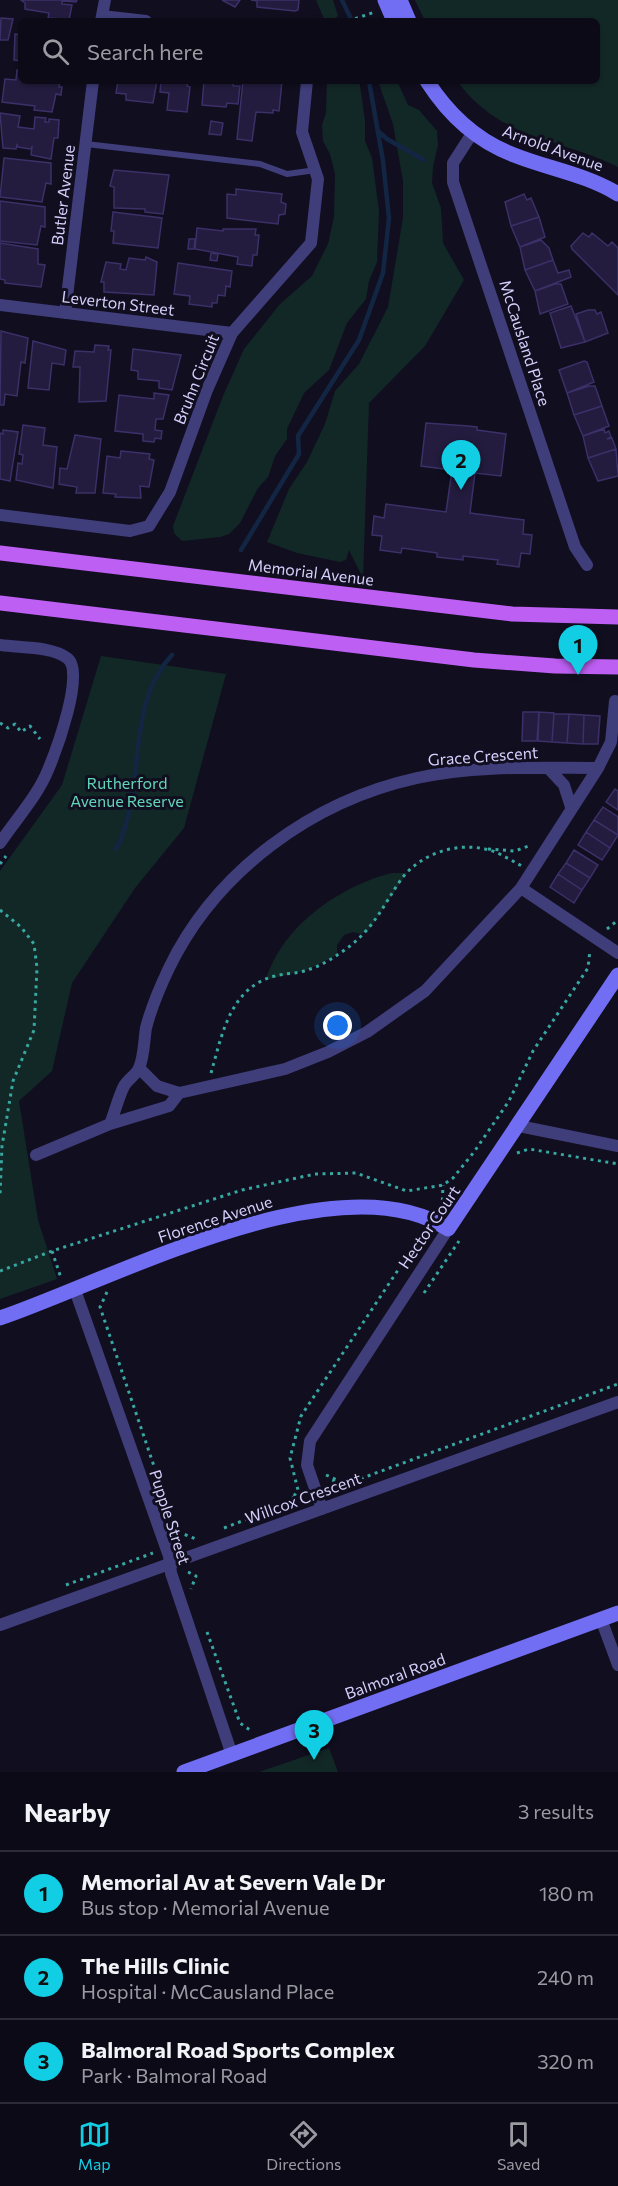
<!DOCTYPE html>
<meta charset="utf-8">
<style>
:root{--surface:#0d0a17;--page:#161320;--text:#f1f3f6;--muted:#9a9aa1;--line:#2d2b36;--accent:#12cee4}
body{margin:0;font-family:Commissioner,sans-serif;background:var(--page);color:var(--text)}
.you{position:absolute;left:338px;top:1026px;width:21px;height:21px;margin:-15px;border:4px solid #fff;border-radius:50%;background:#1a73e8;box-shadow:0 0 0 9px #1a73e833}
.badge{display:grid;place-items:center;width:39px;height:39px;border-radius:50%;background:var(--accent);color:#111;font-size:20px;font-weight:700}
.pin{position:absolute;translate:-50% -50px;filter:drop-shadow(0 2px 3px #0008)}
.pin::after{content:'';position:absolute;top:32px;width:21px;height:18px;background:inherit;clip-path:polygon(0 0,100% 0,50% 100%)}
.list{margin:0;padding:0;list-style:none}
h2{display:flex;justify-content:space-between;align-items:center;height:78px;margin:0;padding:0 24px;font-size:26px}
h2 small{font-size:20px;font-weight:400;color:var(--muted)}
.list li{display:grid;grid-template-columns:39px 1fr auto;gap:18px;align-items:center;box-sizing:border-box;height:84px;padding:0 24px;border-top:2px solid var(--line)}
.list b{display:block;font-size:22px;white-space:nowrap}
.list p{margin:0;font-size:20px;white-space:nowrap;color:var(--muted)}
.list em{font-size:20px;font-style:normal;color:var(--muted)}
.icon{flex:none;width:33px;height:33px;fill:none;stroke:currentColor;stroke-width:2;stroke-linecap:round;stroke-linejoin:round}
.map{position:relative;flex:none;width:618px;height:1772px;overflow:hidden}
.search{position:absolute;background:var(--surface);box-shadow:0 2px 4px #0004;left:18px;right:18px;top:18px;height:66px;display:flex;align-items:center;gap:15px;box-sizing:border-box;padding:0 21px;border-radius:9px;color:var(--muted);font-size:22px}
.sheet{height:330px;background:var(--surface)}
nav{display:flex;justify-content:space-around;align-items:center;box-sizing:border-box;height:84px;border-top:2px solid var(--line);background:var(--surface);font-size:16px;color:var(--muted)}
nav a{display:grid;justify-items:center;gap:3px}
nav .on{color:var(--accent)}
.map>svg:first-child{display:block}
.green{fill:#122827}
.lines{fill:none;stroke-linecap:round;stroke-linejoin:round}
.stream{stroke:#122644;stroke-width:4.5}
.building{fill:#231c3e;stroke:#3b3068;stroke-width:1.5}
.path{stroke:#37a8a1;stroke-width:3;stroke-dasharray:3 4.5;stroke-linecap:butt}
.lane{stroke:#3f3d7a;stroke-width:6}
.street{stroke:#3f3d7a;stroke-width:12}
.secondary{stroke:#726ef3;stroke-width:15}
.primary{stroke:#bc5ff2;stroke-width:15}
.labels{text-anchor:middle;stroke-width:6;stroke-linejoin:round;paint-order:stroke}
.street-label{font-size:16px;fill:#d5cffb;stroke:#110e1f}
.park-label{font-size:16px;fill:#62d5b9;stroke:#110e1f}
</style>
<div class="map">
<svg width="618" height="1772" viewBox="0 0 618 1772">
<rect width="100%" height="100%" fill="#110e1f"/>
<path class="green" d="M316,0H333L338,16L333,20L325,21Z
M415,0H618V167C557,137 502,141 457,81H597V21H425Z
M327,81H359L360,86L365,121V141L372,158L379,211L377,262L369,281L366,299L347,323L329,370L304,393L287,429V439L275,456L268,477L258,488L240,523L229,534L220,537L182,541L174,533L173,526L223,396L244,349L280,304L312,276L328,244L334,217L335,174L330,154L323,141L322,125L326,113Z
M378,81H397L408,105L419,110L437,131L438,145L433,167L432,183L441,208L443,243L464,280L425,346L369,403L363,578L349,550L346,560L340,562L297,553L267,542L289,489L307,462L325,424L335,391L359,364L388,307L403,218V181L393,124Z
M101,656L226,674L184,828L135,888L72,983L52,1071L19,1101L38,1220L57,1279L0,1299V871L62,785Z
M392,873H407L368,931L361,934L353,932L344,935L337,945V955L307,970L266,980C282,926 340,886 392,873Z
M329,1748L338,1772H259Z"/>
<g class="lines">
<path class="stream" d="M342,0L352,21
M378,131L387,139L424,160
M241,550L299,454L298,436L359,340L383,273L389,218L383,161L369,81
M115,849C122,842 123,832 126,823C143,769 129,701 172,655"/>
</g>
<path class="building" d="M21,0H77L76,2L62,1V4L72,5L69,20L48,18L49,13L25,9V3Z
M222,0H240L235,7Z
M251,0H299L298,10L295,11L257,7V1Z
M1,18L13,19L8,40H0Z
M15,34L21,35V61L14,60Z
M17,70H21V81H62H60L59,87H62L61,95L56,94L52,112L34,110L35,106L2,102L5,79L16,80Z
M118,81H157L153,103L126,100V94L116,93Z
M161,81H188L187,86L190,87L187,112L167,110L169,93L160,92Z
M204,81H234L233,86H240L238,104L227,103L226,107L202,105Z
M243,81H282L279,111L273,110V113L256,112L252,141L237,139Z
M0,113L20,116L18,127L34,129L35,117L46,118L45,122H49V119L59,120L58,138H54L51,159L31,155L32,147L30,149L18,147L17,145L16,149L3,148Z
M211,121L223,123L221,135L209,134Z
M4,158L51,163V184L46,183L42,202L0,197Z
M114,170L169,175L163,214L145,212V209L114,208V187L110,186Z
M236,189L282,194L281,202L286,204L285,214L279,215L278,224L227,218V194L236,195Z
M524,194L527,200L531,198L539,217L511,226L505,202Z
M0,201L45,207V227L41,226L37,245L0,241Z
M113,212L162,218L158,248L113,243L114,231H111Z
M539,217L545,237L520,247L511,226Z
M197,228L223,231V229H256L255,235H259L257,255H253L252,266L237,264L238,257L195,249Z
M583,233L589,237L592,233L608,246L612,242L618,248V295L572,249L571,246Z
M189,239H195L194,249H188Z
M541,240L549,248L553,260L525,270L520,247Z
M0,243L38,249V264L45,265L41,287L5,283V280L0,279Z
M211,253L218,254L217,261L210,260Z
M146,257L157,262L154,295L104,292V282H101L106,262L121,264L120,269L126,270L129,258L145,260Z
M553,260L558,273L569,270L571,277L535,291L525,270Z
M178,263L232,271L230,287L226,286L225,296L218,295L217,303H212V307L189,304L190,296L174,294Z
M555,284H561L568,304L540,314L535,291Z
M571,306L585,342L561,348L550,313Z
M588,310H595L597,314L601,312L608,333L585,342L576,314Z
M1,331L28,338L25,363L21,362L17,396L5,394L4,405H0Z
M33,341L66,350L64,365L52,363L49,390L28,388Z
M95,345L109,346L108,350H111L106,401L79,402L80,367H73L75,351L94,352Z
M133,349L181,355L172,390L159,388V381L138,379V371L131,370Z
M584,361L587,362L594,382L567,393L559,370Z
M589,386H595L602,406L574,415L567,393Z
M154,393L169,395L163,419H156L155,430L162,431L161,439L155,438L154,442L143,441V434L115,431L119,395L154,399Z
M602,406L609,426L583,436L574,415Z
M426,423L468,426L477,427V430L506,434L501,476L475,473L470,513L524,520L523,534L532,535L530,554L521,553L519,567L497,564L498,560L463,556V560L437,557V553L402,548L401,553L380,550L382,536L372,535L374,516L384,518L386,504L446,512L452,470L421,466Z
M23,425L45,428L43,445L57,447L53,488L16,480L18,463L22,464L23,455L19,454Z
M604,429L605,433L609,431L611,437L607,439L612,438L616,449L588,458L583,436Z
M3,430L18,432L10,481L0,479V433L3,434Z
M75,435L101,439L95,493H76L77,487L59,484L60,468L67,469Z
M616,449L618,476L598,481L588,458Z
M121,451L150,454L149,459L154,460L149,487L140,486L141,498L115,497L116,494L103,493L107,456L120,458Z
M523,712H539L537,741H522Z
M539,712L554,713L552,742L538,741Z
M554,714H569L567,743L552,742Z
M569,714L584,715L583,744L567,743Z
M584,715L600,716L598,744H583Z
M615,789L618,791V810L606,802Z
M603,807L618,817V835L594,820Z
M594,820L618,835L610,848L586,832Z
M586,832L610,848L602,860L578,845Z
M574,850L598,865L590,878L566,863Z
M566,863L590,878L582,890L558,874Z
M558,874L582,890L574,903L550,887Z"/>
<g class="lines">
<path class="path" d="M348,21L375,12
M0,723L8,728L15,724L21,732L30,726L40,739
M488,849L515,851L531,845
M0,864L6,856
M0,910L21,927L34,944L37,968L34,1030L13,1081L2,1146L0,1194
M607,929L618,920
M211,1073C222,1035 230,987 275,976C285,973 297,974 307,970C322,966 338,955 350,946C375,926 383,906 400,881C418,855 454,842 485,849C497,851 510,860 522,866
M517,1153L529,1149L618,1164
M442,1208L443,1185
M52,1251L61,1278
M0,1271L52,1251L242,1190L315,1174L356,1173L407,1191L443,1185L453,1178L474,1152L509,1101L533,1051L588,968L590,950
M107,1292L100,1307L176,1531L196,1539
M424,1293L459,1241
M326,1475L346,1484L618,1384
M330,1489L334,1480
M294,1496L298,1490L290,1458L301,1416L422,1234
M224,1528L291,1502L294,1496L305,1500
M188,1572L196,1576L191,1589
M66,1585L153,1553
M207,1632L240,1723L250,1730"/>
<path class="lane" d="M86,144L260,164L287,174L316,170"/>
<path class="street" d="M102,16L146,21
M101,21L105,0
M473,132L453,163V182L575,547L587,565
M0,305L232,333
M65,313L93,81
M0,515L130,531L149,526L170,492L207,390L232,333L311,243L318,179L302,132L307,81
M0,645C20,648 51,646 67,658C86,671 56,751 48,770C37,797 16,819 0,843
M548,768L564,785L571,807
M521,888L598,768L611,742L615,701
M139,1068L157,1086L179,1093L285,1069L328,1052L367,1032L425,991L521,888L618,953
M110,1124C115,1112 118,1098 124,1086C128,1079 136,1075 139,1068C144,1058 144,1040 146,1028C151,1008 160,987 169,968C216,871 312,801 417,778C475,765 538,768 598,768
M519,1126L618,1146
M36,1155L110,1124L169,1106L179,1093
M75,1290L169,1556L171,1573L232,1755
M322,1509L307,1465L310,1441L448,1229
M601,1619L618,1665
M0,1625L618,1402"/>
<path class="secondary" d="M385,0L394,21
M400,0L409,21
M427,81C448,114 477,141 514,155C549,169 585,174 618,194
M0,1318C112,1280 338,1157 448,1229L618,975
M184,1772L618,1613"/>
<path class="primary" d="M0,553L512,614L618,617
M0,603L474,660L555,666L618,667"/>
</g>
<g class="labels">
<g class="street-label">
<text transform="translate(553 148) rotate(20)" y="6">Arnold Avenue</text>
<text transform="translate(63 195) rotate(-83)" y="6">Butler Avenue</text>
<text transform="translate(118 303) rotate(7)" y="6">Leverton Street</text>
<text transform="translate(525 343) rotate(72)" y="6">McCausland Place</text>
<text transform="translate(196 379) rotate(-68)" y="6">Bruhn Circuit</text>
<text transform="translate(311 572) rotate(7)" y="6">Memorial Avenue</text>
<text transform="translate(483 756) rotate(-4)" y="6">Grace Crescent</text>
<text transform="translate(215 1219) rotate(-18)" y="6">Florence Avenue</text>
<text transform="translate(429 1227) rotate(-56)" y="6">Hector Court</text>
<text transform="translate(303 1498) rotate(-20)" y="6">Willcox Crescent</text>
<text transform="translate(170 1517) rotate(72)" y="6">Pupple Street</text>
<text transform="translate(395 1676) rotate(-20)" y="6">Balmoral Road</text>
</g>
<g class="park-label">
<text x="127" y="789">Rutherford<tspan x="127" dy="18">Avenue Reserve</tspan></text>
</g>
</g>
</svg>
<div class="you"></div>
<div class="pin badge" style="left:578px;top:675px">1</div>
<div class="pin badge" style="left:461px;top:490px">2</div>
<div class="pin badge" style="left:314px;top:1760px">3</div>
<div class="search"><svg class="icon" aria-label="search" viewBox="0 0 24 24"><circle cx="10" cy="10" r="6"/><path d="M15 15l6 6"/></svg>Search here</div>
</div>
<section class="sheet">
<h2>Nearby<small>3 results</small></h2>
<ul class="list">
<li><span class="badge">1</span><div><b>Memorial Av at Severn Vale Dr</b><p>Bus stop · Memorial Avenue</p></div><em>180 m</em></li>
<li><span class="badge">2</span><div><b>The Hills Clinic</b><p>Hospital · McCausland Place</p></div><em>240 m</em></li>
<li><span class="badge">3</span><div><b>Balmoral Road Sports Complex</b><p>Park · Balmoral Road</p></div><em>320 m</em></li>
</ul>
</section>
<nav>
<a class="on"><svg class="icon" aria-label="map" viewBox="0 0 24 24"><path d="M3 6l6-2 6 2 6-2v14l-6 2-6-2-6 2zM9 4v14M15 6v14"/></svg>Map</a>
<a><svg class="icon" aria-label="directions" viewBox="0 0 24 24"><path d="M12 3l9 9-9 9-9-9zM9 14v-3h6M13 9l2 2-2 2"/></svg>Directions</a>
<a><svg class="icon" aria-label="saved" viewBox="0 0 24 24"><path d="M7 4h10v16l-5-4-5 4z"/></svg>Saved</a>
</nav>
